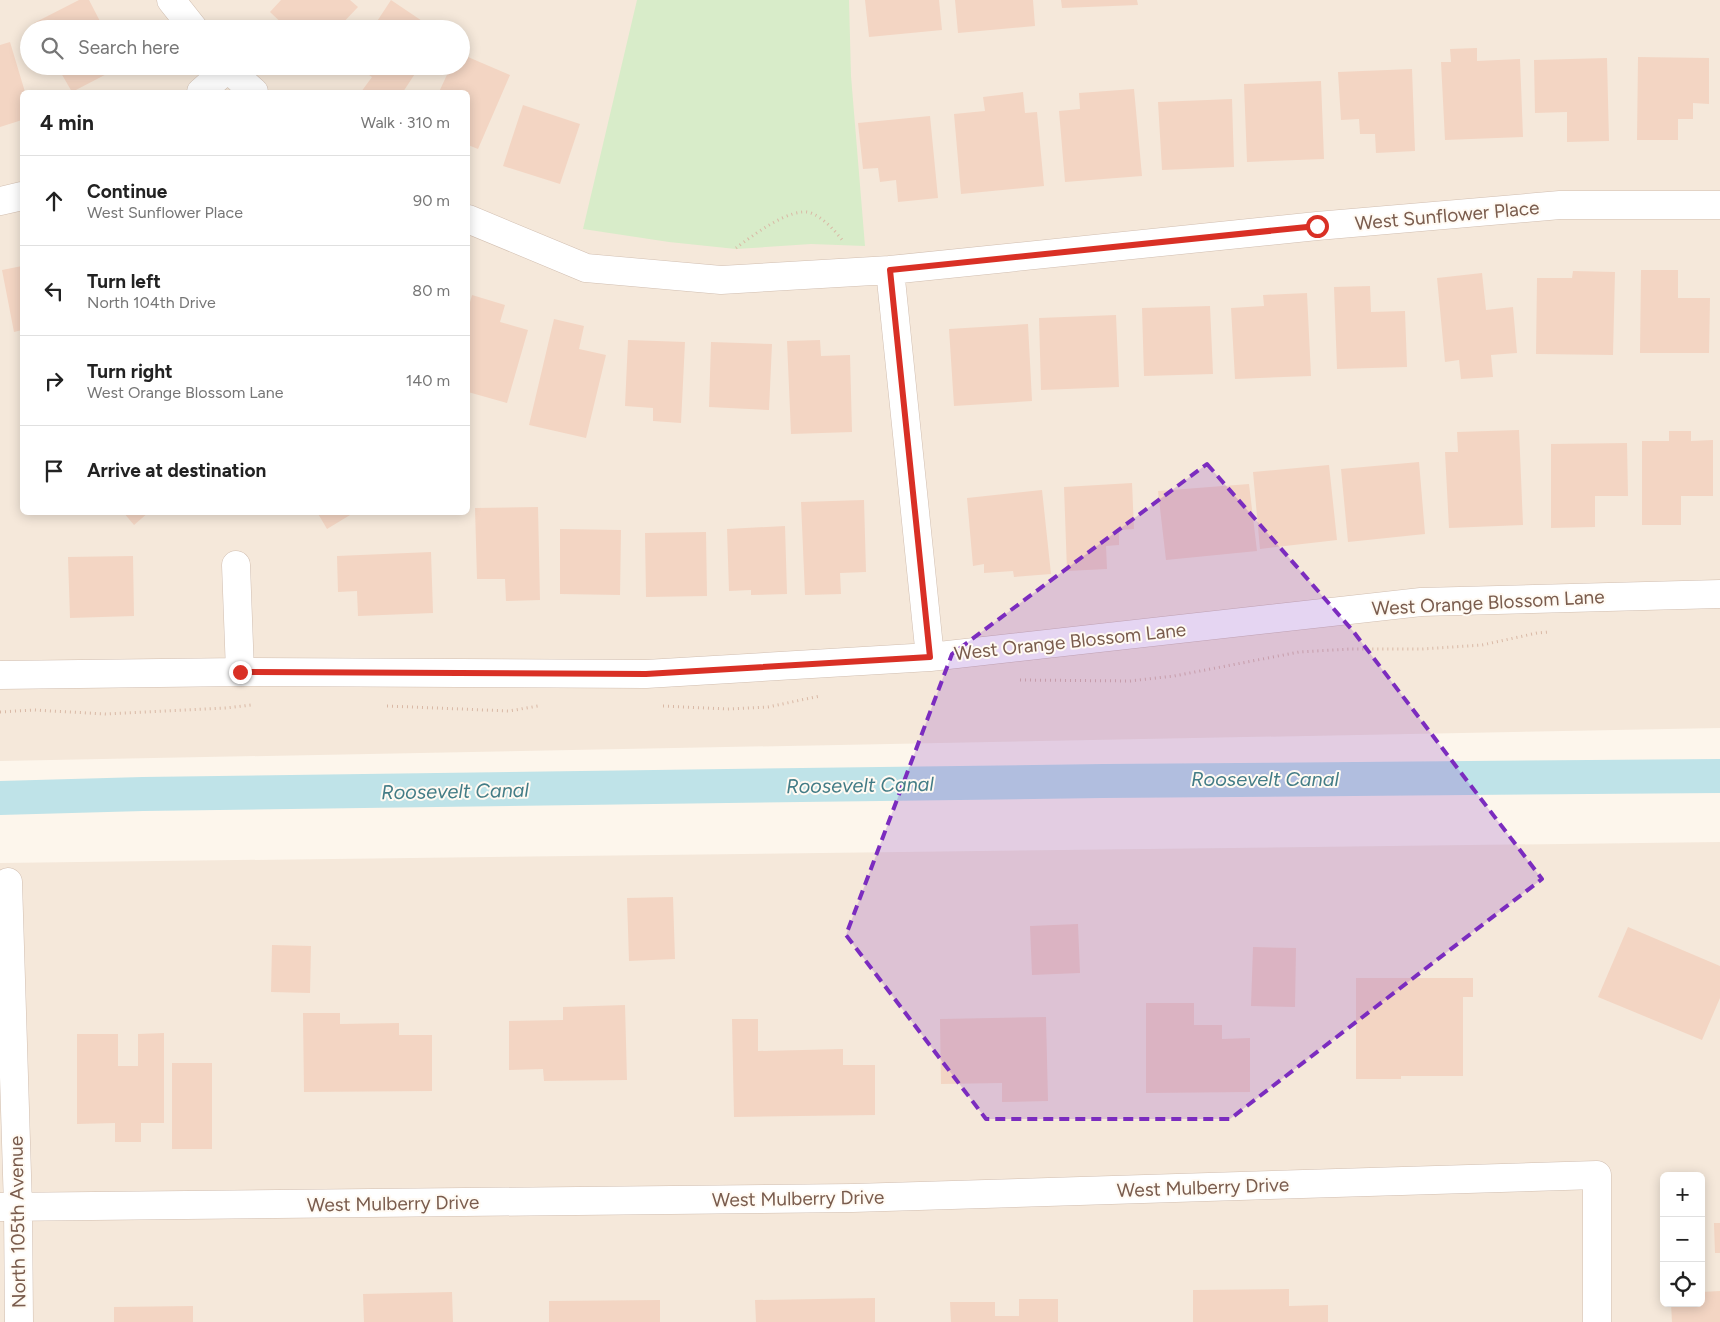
<!DOCTYPE html>
<meta charset="utf-8">
<style>
:root{--surface:#fff;--page:#f2f2f2;--text:#222;--muted:#767676;--line:#e0e0e0}
body{margin:0;font-family:Figtree,sans-serif;background:var(--page);color:var(--text)}
.controls{position:absolute;right:15px;bottom:15px;display:grid;overflow:hidden;border-radius:8px;box-shadow:0 2px 12px #0003}
.controls button{width:45px;height:45px;display:grid;place-items:center;padding:0;border:0;border-bottom:1px solid var(--line);background:var(--surface);color:var(--text);font:25px sans-serif}
.stop{position:absolute;width:15px;height:15px;margin:-11px;border:4px solid #d93025;border-radius:50%;background:#fff}
.stop.end{background:#d93025;border-color:#fff;box-shadow:0 1px 5px #0008}
.list{margin:0;padding:0;list-style:none}
h2{display:flex;justify-content:space-between;align-items:center;height:65px;margin:0;padding:0 20px;font-size:21px}
h2 small{font-size:16px;font-weight:400;color:var(--muted)}
.list li{display:grid;grid-template-columns:32px 1fr auto;gap:15px;align-items:center;box-sizing:border-box;height:90px;padding:0 20px;border-top:1px solid var(--line)}
.list b{display:block;font-size:19px;white-space:nowrap}
.list p{margin:0;font-size:16px;white-space:nowrap;color:var(--muted)}
.list em{font-size:16px;font-style:normal;color:var(--muted)}
.icon{flex:none;width:28px;height:28px;fill:none;stroke:currentColor;stroke-width:2;stroke-linecap:round;stroke-linejoin:round}
.map{position:relative;flex:none;width:1720px;height:1322px;overflow:hidden}
.search{position:absolute;background:var(--surface);box-shadow:0 2px 12px #0003;left:20px;top:20px;width:450px;height:55px;display:flex;align-items:center;gap:12px;box-sizing:border-box;padding:0 18px;border-radius:28px;color:var(--muted);font-size:19px}
.panel{position:absolute;background:var(--surface);box-shadow:0 2px 12px #0003;left:20px;top:90px;width:450px;height:425px;border-radius:8px}
.map>svg:first-child{display:block}
.residential{fill:#f5e8da;fill-rule:evenodd}
.green{fill:#d8ecc9}
.lines{fill:none;stroke-linecap:round;stroke-linejoin:round}
.canal{stroke:#bfe3e8;stroke-width:34}
.building{fill:#f3d5c3}
.minor-casing{stroke:#d1beb0;stroke-width:29}
.path{stroke:#d9b8a5;stroke-width:3;stroke-dasharray:1 4;stroke-linecap:butt}
.minor{stroke:#fff;stroke-width:28}
.route{stroke:#d93025;stroke-width:6}
.marked{fill:#7b2cbf;fill-opacity:0.2;stroke:#7b2cbf;stroke-width:4;stroke-dasharray:10 6;stroke-linejoin:round}
.labels{text-anchor:middle;stroke-width:4;stroke-linejoin:round;paint-order:stroke}
.street-label{font-size:19px;fill:#7a5c4d;stroke:#fffaf3}
.water-label{font-size:20px;font-style:italic;fill:#437c86;stroke:#fffaf3}
</style>
<div class="map">
<svg width="1720" height="1322" viewBox="0 0 1720 1322">
<rect width="100%" height="100%" fill="#fdf6ec"/>
<path class="residential" d="M0,0H1720V728L0,761ZM29,29H461V66H29ZM22,92H468V512H22Z
M1720,842V1322H0V863ZM1664,1176H1701V1303H1664Z"/>
<path class="green" d="M637,0H849L851,76L865,246L811,244L736,249L669,242L583,229Z"/>
<g class="lines">
<path class="canal" d="M0,798L143,794L1103,781L1720,776"/>
</g>
<path class="building" d="M79,0H89L104,29H37L34,23Z
M281,0H350L358,7L337,29H288L270,12Z
M391,0L434,29H372Z
M865,0H939L942,30L869,37Z
M955,0H1033L1035,26L958,33Z
M1061,0H1137L1138,5L1062,8Z
M10,42L25,92H22V120L0,127V45Z
M1477,48V61L1520,59L1523,137L1445,140L1441,62H1451L1450,49Z
M461,54L510,75L478,149L468,145V92H439L451,66H461Z
M1638,57L1709,58V104L1693,103V119H1678V140H1637Z
M1607,58L1609,141L1567,142V112L1535,113L1534,60Z
M57,66H122L72,92Z
M356,66H420L403,92H361L372,77Z
M1412,69L1415,151L1376,153L1375,134H1360L1359,119L1341,120L1338,72Z
M1321,81L1324,159L1247,162L1244,84Z
M1134,89L1142,176L1065,182L1059,111L1080,109L1079,93Z
M1023,92L1025,113L1037,112L1044,186L961,194L954,114L985,111L983,97Z
M1232,99L1234,167L1162,170L1158,102Z
M523,105L580,124L560,184L503,166Z
M930,116L938,198L898,202L896,180L880,182L878,168L863,169L858,123Z
M22,266V330L14,332L2,270Z
M1641,270H1678V298H1710L1709,353H1640Z
M1573,271L1615,272L1613,355L1536,354L1537,278H1572Z
M1482,273L1486,310L1513,307L1517,353L1491,355L1493,377L1461,379L1459,360L1445,362L1437,278Z
M1370,286L1371,312L1405,311L1407,367L1337,369L1334,287Z
M1307,293L1311,376L1235,379L1231,308L1264,306L1263,295Z
M472,295L505,305L500,322L528,330L507,403L468,392V309Z
M1210,306L1213,374L1144,376L1142,308Z
M1116,315L1119,387L1041,390L1039,318Z
M554,319L584,326L579,349L606,355L586,438L529,425Z
M1028,324L1032,401L954,406L949,329Z
M628,340L685,342L681,423L653,421V408L625,406Z
M820,340L821,356L850,355L852,432L791,434L787,341Z
M711,342L772,344L769,410L709,407Z
M1519,430L1523,525L1449,528L1445,452H1458L1457,432Z
M1669,431H1691V441L1713,440V496H1681V525H1642V441H1669Z
M1627,443L1628,496H1595V527L1551,528V444Z
M1419,462L1425,534L1348,542L1341,469Z
M1329,465L1337,540L1260,549L1253,472Z
M1132,483L1134,529L1119,530V545L1106,546L1107,569L1067,571L1064,487Z
M1249,484L1257,551L1166,560L1158,491Z
M1042,490L1051,574L1014,577L1013,571L984,573V564L973,566L967,498Z
M864,500L866,572L840,573L841,594L805,595L801,502Z
M538,507L540,600L506,601L505,579H477L475,508Z
M123,512H149L134,525Z
M317,512H355L327,529Z
M785,526L787,594L751,595V590L729,591L727,529Z
M560,529L621,530L620,595L560,594Z
M706,532L707,596L646,597L645,533Z
M431,552L433,613L358,616L357,591L338,592L337,556Z
M133,556L134,616L70,618L68,557Z
M673,897L675,959L629,961L627,898Z
M1078,924L1080,973L1032,975L1030,926Z
M1628,927L1720,966V998L1702,1040L1598,997Z
M272,945L311,946L310,993L271,992Z
M1253,947L1296,948L1295,1007L1251,1006Z
M1356,978H1473V997H1463V1076H1401V1079H1356Z
M1146,1003H1194V1025H1222V1039L1250,1038V1092L1146,1093Z
M625,1005L627,1080L544,1081L543,1069L509,1070V1021L563,1020V1007Z
M303,1013H340V1024L399,1023V1035H432V1091L304,1092Z
M1046,1017L1048,1101L1002,1102V1083L941,1084L940,1019Z
M732,1019H758V1051L843,1049V1065H875V1115L734,1117Z
M164,1033V1123H141V1142H115V1123L77,1124V1034H118V1066H138V1034Z
M172,1063H212V1149H172Z
M1714,1223H1720V1253H1715Z
M1289,1289V1306L1328,1305V1322H1193V1290Z
M1720,1291V1322H1672L1671,1303H1701V1292Z
M452,1292L453,1322H364L363,1294Z
M875,1298V1322H756L755,1300Z
M1019,1299H1058V1322H951L950,1302H995V1316H1019Z
M660,1300V1322H549V1301Z
M193,1306V1322H114V1307Z"/>
<g class="lines">
<g class="minor-casing">
<path id="minor" d="M171,0L194,29
M225,66L254,92
M201,92L227,69
M0,201L22,196
M468,219L586,268L721,280L890,270L1317,226L1560,205H1720
M890,270L930,657
M236,565L240,672
M0,675L240,672L646,674L930,657L1421,602L1720,594
M8,882L18,1207L19,1322
M0,1207L853,1198L1597,1175V1322"/>
</g>
<path class="path" d="M736,248C752,236 791,206 811,213C824,218 835,231 843,241
M1020,680L1130,681L1174,676L1299,652L1350,649H1422L1482,645L1537,633L1549,632
M387,706L509,711L538,706
M663,706L727,709L768,707L820,696
M0,712L34,710L106,714L226,708L251,705"/>
<use href="#minor" class="minor"/>
</g>
<g class="lines">
<path class="route" d="M240,672L646,674L930,657L890,270L1317,226"/>
</g>
<path class="marked" d="M1207,464L1353,631L1542,879L1230,1119H986L846,935L952,654Z"/>
<g class="labels">
<g class="street-label">
<text transform="translate(1447 215) rotate(-5)" y="7">West Sunflower Place</text>
<text transform="translate(1488 602) rotate(-3)" y="7">West Orange Blossom Lane</text>
<text transform="translate(1070 641) rotate(-6)" y="7">West Orange Blossom Lane</text>
<text transform="translate(1203 1187) rotate(-2)" y="7">West Mulberry Drive</text>
<text transform="translate(798 1198) rotate(-1)" y="7">West Mulberry Drive</text>
<text transform="translate(393 1203) rotate(-1)" y="7">West Mulberry Drive</text>
<text transform="translate(17 1222) rotate(-91)" y="7">North 105th Avenue</text>
</g>
<g class="water-label">
<text x="1265" y="786">Roosevelt Canal</text>
<text transform="translate(860 785) rotate(-1)" y="7">Roosevelt Canal</text>
<text transform="translate(455 791) rotate(-1)" y="7">Roosevelt Canal</text>
</g>
</g>
</svg>
<div class="controls">
<button>+</button>
<button>−</button>
<button><svg class="icon" aria-label="locate" viewBox="0 0 24 24"><circle cx="12" cy="12" r="6"/><path d="M12 2v4M12 18v4M2 12h4M18 12h4"/></svg></button>
</div>
<div class="stop" style="left:1317px;top:226px"></div>
<div class="stop end" style="left:240px;top:672px"></div>
<div class="search"><svg class="icon" aria-label="search" viewBox="0 0 24 24"><circle cx="10" cy="10" r="6"/><path d="M15 15l6 6"/></svg>Search here</div>
<section class="panel">
<h2>4 min<small>Walk · 310 m</small></h2>
<ul class="list">
<li><svg class="icon" aria-label="ahead" viewBox="0 0 24 24"><path d="M12 20V5M6 11l6-6 6 6"/></svg><div><b>Continue</b><p>West Sunflower Place</p></div><em>90 m</em></li>
<li><svg class="icon" aria-label="left" viewBox="0 0 24 24"><path d="M17 20v-9H6M10 6l-5 5 5 5"/></svg><div><b>Turn left</b><p>North 104th Drive</p></div><em>80 m</em></li>
<li><svg class="icon" aria-label="right" viewBox="0 0 24 24"><path d="M7 20v-9h11M14 6l5 5-5 5"/></svg><div><b>Turn right</b><p>West Orange Blossom Lane</p></div><em>140 m</em></li>
<li><svg class="icon" aria-label="arrive" viewBox="0 0 24 24"><path d="M6 21V4h12l-3 4 3 4H6"/></svg><div><b>Arrive at destination</b></div></li>
</ul>
</section>
</div>
